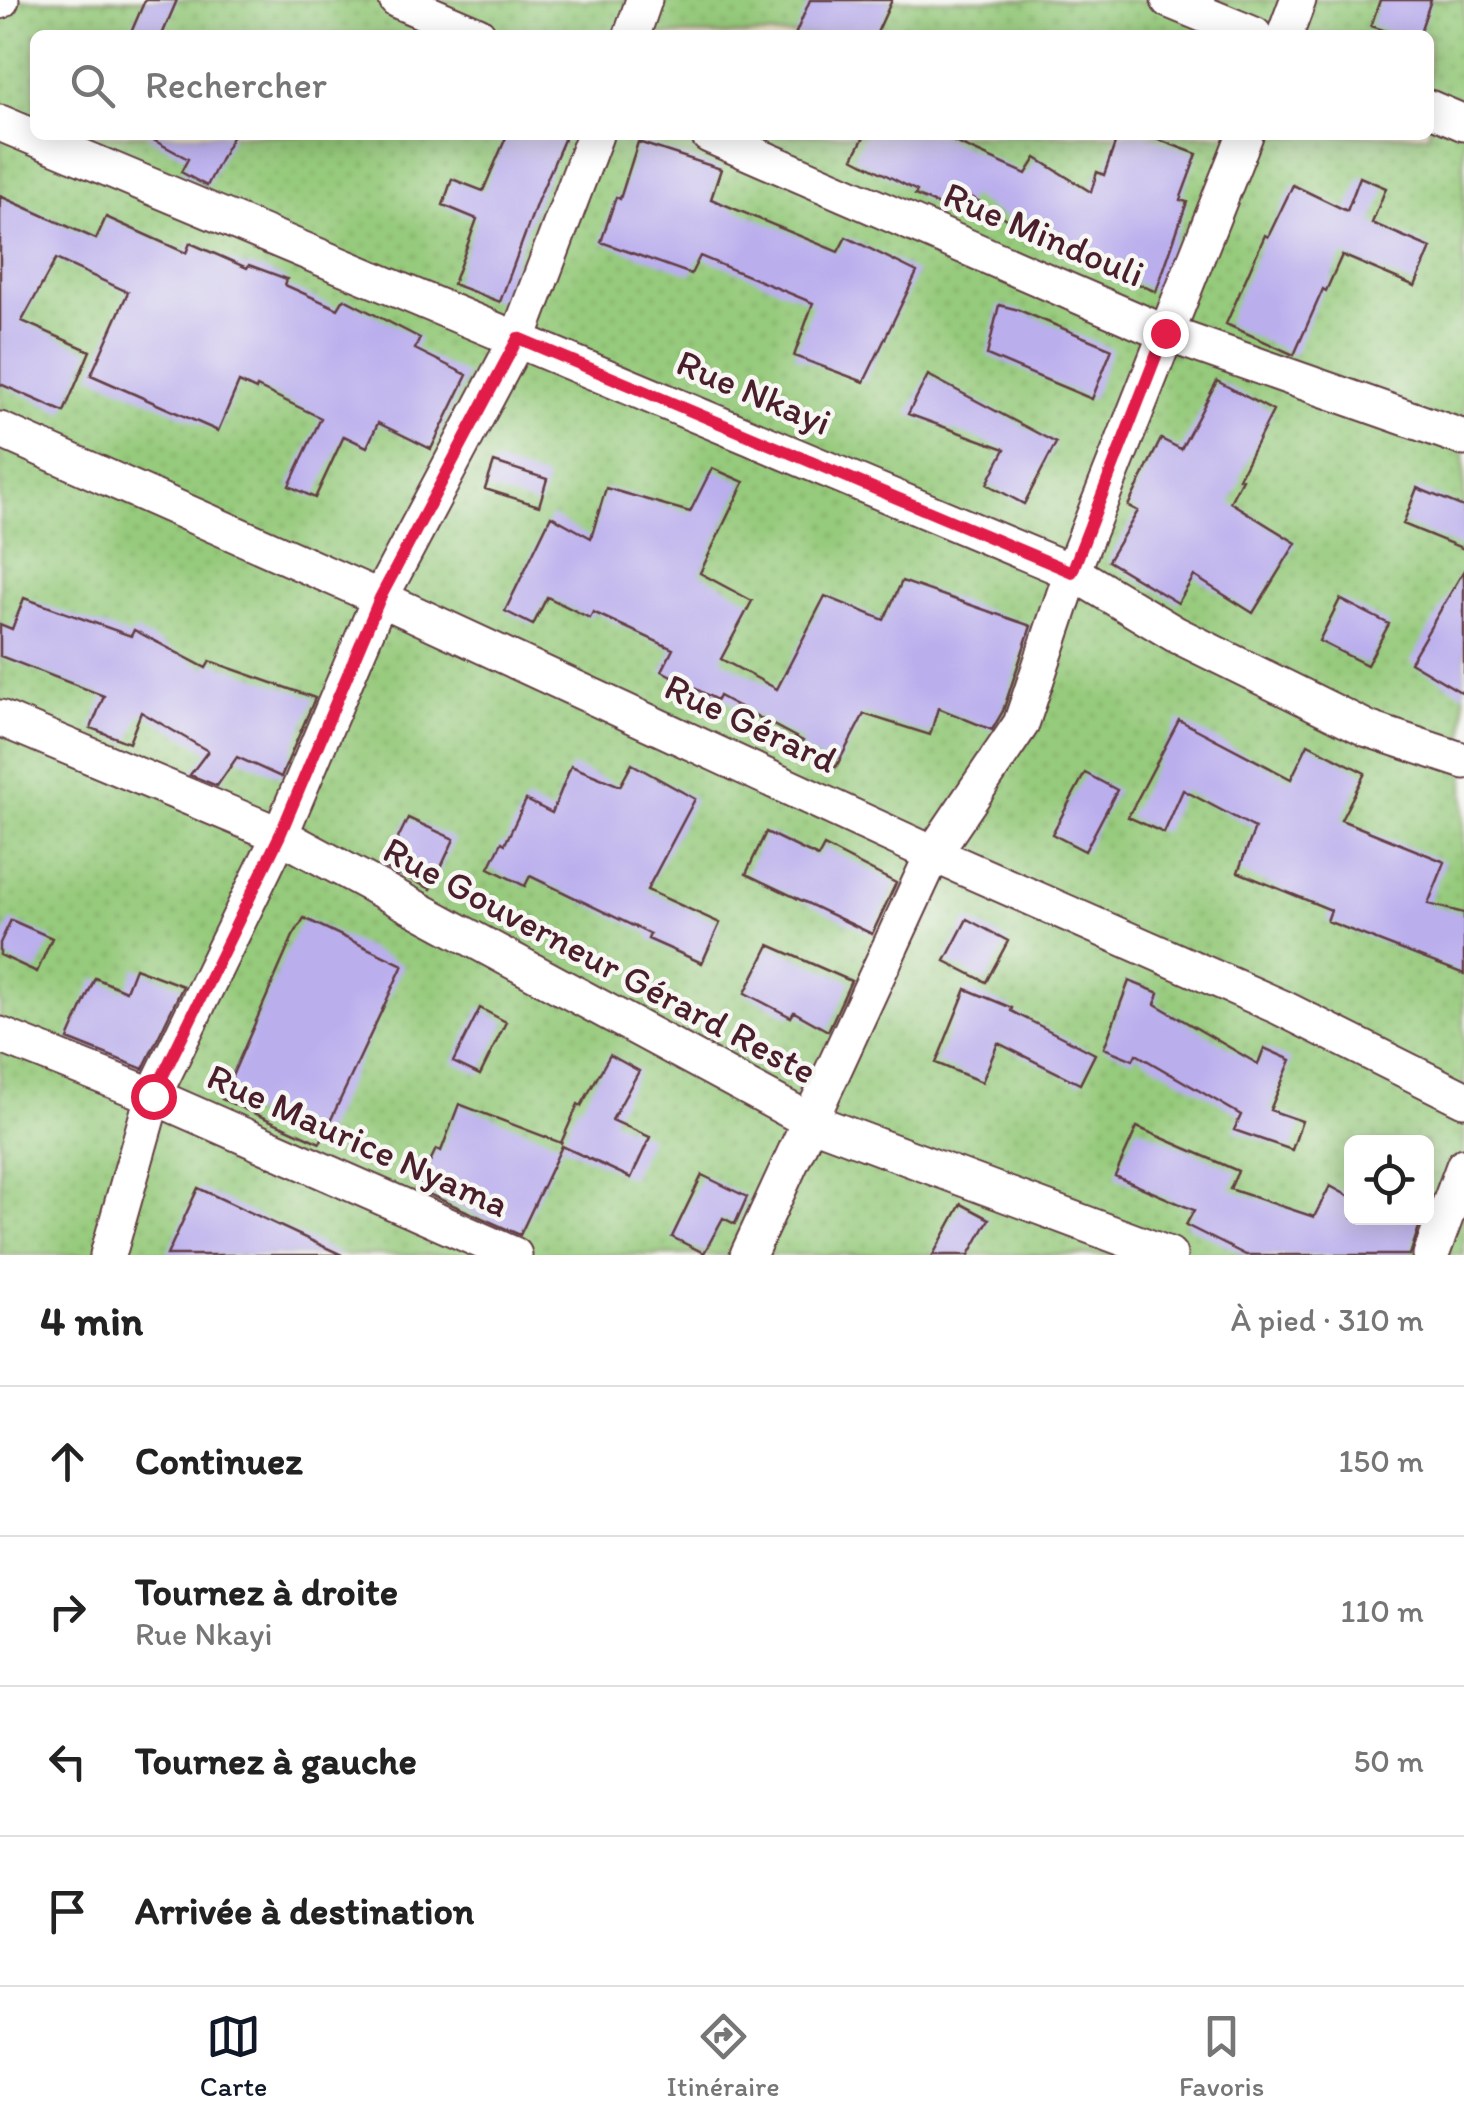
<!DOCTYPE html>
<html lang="fr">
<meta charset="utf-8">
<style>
:root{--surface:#fff;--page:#f2f2f2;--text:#222;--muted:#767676;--line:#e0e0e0;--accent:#111827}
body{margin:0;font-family:Itim,sans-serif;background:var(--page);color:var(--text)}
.controls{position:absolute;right:30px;bottom:30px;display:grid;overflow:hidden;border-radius:15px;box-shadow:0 5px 25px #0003}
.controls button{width:90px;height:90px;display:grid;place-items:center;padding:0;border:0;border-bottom:2px solid var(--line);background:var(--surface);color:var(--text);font:50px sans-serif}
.stop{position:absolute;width:30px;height:30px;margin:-22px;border:8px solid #e11d48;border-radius:50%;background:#fff}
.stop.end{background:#e11d48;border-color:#fff;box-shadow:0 2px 10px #0008}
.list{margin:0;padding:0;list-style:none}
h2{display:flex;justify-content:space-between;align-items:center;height:130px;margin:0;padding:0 40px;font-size:42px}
h2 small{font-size:32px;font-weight:400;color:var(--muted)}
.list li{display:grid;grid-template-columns:65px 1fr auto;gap:30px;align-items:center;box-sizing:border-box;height:150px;padding:0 40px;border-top:2px solid var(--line)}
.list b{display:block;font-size:38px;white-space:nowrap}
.list p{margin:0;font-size:32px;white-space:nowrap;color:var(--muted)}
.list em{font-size:32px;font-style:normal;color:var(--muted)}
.icon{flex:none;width:55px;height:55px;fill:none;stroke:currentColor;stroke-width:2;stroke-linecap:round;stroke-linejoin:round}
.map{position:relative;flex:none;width:1464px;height:1255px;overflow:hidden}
.search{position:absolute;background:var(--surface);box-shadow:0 5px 25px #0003;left:30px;right:30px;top:30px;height:110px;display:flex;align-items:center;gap:25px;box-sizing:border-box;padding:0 35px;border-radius:15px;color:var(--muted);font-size:38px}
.sheet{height:730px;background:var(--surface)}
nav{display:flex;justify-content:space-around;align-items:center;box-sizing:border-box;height:140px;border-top:2px solid var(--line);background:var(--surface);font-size:28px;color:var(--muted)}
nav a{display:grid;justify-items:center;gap:5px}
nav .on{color:var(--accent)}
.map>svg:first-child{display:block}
.grass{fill:url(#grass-dots);stroke:#707453;stroke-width:2.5;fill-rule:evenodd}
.building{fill:#baaeed}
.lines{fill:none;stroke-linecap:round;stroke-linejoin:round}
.minor-casing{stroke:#633d43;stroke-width:39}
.minor{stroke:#fff;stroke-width:35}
.route{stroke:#e11d48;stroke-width:12}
.labels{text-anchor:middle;stroke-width:9;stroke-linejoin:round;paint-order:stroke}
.street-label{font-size:38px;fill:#4a1f2b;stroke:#f6f6f2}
</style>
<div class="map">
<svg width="1464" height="1255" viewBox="0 0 1464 1255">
<defs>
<pattern id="grass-dots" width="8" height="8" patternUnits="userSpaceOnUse" patternTransform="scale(2.5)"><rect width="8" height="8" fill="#96ca7b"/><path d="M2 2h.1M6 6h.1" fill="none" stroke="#83ad6a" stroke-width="1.8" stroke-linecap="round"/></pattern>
</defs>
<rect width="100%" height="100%" fill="#f6f6f2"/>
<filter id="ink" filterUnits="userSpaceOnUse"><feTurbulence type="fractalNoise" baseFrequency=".01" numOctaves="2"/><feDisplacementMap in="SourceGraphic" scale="20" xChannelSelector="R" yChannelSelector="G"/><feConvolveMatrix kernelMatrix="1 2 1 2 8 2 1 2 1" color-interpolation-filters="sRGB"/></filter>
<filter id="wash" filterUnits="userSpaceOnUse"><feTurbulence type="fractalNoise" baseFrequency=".0048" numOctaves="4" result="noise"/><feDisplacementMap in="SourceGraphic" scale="40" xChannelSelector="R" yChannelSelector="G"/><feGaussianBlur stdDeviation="2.25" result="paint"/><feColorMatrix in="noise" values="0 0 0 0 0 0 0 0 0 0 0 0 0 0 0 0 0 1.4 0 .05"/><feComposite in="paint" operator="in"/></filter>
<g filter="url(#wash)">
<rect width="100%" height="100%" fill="#f3e4cc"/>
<path class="grass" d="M0,0H1464V1255H0ZM35,35H1429V135H35ZM1352,1142H1426V1218H1352Z"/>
<g id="blocks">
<path class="building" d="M145,0H177L162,35H130Z
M810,0H892L876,35H795Z
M1380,0H1431L1419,35H1398L1371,26Z
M144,135H233L207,186L181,172L188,159Z
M507,135H566L537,202L500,302L453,284L477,219L443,205L452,179L483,191Z
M865,135H939L1026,174L1036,158L1091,192L1097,172L1104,175L1118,135H1146L1197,154L1180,200L1187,202L1156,292L1058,247L1057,250L970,196L962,215L915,195L917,191L853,158Z
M638,142L721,169L711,199L838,252L846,237L917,272L864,382L794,356L813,303L700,256L691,274L601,242L616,197L620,199Z
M1360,177L1386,188L1372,223L1431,248L1415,286L1342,255L1326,291L1323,289L1294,355L1226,324L1265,235L1268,237L1293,185L1347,211Z
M0,196L96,239L106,217L186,253L190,243L247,268L249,265L287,279L285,285L338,309L344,299L420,338L415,349L467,375L431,449L378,423L367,447L344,436L315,498L289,486L321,418L257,387L256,390L239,382L218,431L91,375L128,292L56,259L22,321L90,351L64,412L0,384Z
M999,305L1019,310L1112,349L1092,399L987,355Z
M928,375L1056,443L1024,504L987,484L1005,449L908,414Z
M1217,381L1273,411L1239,478L1242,479L1230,502L1296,543L1253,613L1194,576L1178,603L1108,561L1138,511L1128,506L1161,439L1181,449Z
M494,462L547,479L539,506L485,489Z
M712,468L744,482L700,573L752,601L721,659L777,689L825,596L884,620L902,581L1031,626L1003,711L992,730L938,708L930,735L864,714L836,767L799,748L803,741L719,696L717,700L662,671L673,649L593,612L590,618L547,597L533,625L505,611L551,516L591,538L606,488L690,512Z
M1417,488L1464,507V549L1403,524Z
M1464,570V694L1410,662Z
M24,598L131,636L134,630L206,668L210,661L315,698L281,777L237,757L217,786L190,775L208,751L141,712L129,743L91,728L104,696L0,656V624L12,629Z
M1340,599L1389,624L1367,665L1319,641Z
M1179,720L1291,779L1308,744L1365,773L1341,820L1445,862L1428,904L1464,913V974L1327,921L1331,910L1238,872L1255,828L1183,790L1164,833L1128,817Z
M632,764L695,799L647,890L720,923L702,963L648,939L650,934L530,876L525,886L489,868L502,842L505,844L526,800L552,813L571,766L620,786Z
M1085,773L1117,790L1085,851L1052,834Z
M408,818L454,839L431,889L384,867Z
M766,832L818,857L824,846L896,883L872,934L746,874Z
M304,918L403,965L320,1143L222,1099L293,936Z
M967,919L1008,941L986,982L945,961Z
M11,920L52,938L37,972L0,955V943Z
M769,945L851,981L828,1031L794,1012L791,1017L745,993Z
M135,968L183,986L143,1069L68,1039L95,978L126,991Z
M1129,981L1159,993L1155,1004L1258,1064L1264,1048L1291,1060L1270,1110L1302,1121L1292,1150L1234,1130L1241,1115L1136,1054L1133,1060L1104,1048Z
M966,989L1012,1008L1011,1011L1095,1054L1080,1084L998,1043L982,1082L936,1063Z
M480,1008L506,1022L480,1075L453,1062Z
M610,1055L639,1071L612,1120L650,1137L631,1178L562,1146L520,1235L417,1189L436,1149L441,1151L459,1104L561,1143L578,1104L581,1106Z
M1137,1127L1238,1171L1230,1189L1314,1217L1330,1186L1352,1198V1218H1422L1410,1255H1246L1186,1225L1194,1210L1115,1176Z
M702,1175L747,1197L735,1224L723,1218L704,1253L672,1237Z
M198,1188L342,1255H167Z
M961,1204L989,1219L969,1255H933Z"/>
</g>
</g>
<g filter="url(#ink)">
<use href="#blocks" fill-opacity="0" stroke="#633d43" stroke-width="2.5"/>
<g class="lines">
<g class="minor-casing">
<path id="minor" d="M397,0L478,35
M1169,0L1254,35
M0,1L1,0
M632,35L644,0
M1285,35L1298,0
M1429,108L1464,123
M0,123L1072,572L1175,634L1368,729L1464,761
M709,135L1165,333L1464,438
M0,430L380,598L933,854L1280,1007L1464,1099
M0,718L280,835L810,1121L1169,1255
M0,1035L153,1096L514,1255
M108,1255L153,1096L280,835L380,598L518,338L595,135
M748,1255L933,854L1021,724L1072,572L1245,135
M1431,1255L1464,1166"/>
</g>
<use href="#minor" class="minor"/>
</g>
</g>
<g class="lines" filter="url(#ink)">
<path class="route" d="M153,1096L280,835L380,598L518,338L1072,572L1165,333"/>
</g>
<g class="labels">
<g class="street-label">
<text transform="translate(1044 234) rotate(23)" y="13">Rue Mindouli</text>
<text transform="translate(754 392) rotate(23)" y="13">Rue Nkayi</text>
<text transform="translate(751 723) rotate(25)" y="13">Rue Gérard</text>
<text transform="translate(600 960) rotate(28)" y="13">Rue Gouverneur Gérard Reste</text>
<text transform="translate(358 1140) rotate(24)" y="13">Rue Maurice Nyama</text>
</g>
</g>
</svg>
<div class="controls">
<button><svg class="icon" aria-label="locate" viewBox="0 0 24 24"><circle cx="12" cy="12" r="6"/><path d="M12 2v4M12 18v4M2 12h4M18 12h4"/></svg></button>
</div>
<div class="stop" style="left:153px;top:1096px"></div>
<div class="stop end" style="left:1165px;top:333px"></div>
<div class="search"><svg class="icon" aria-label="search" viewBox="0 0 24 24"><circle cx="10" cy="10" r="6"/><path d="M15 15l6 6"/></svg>Rechercher</div>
</div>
<section class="sheet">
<h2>4 min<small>À pied · 310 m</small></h2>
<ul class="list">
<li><svg class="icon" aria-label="ahead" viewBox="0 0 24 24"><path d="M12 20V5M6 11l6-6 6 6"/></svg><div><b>Continuez</b></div><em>150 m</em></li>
<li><svg class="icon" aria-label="right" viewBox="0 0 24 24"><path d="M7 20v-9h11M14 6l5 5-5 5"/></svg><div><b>Tournez à droite</b><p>Rue Nkayi</p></div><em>110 m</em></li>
<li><svg class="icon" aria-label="left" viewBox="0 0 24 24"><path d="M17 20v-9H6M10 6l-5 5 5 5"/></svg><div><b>Tournez à gauche</b></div><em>50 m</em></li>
<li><svg class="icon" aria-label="arrive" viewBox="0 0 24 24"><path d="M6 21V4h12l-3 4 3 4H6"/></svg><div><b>Arrivée à destination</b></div></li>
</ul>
</section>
<nav>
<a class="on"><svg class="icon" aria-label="map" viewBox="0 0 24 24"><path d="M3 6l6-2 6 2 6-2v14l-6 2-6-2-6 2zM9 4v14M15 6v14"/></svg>Carte</a>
<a><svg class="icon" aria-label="directions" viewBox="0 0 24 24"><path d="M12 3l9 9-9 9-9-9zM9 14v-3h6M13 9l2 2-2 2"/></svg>Itinéraire</a>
<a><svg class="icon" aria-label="saved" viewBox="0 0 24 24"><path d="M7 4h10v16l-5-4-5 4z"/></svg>Favoris</a>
</nav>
